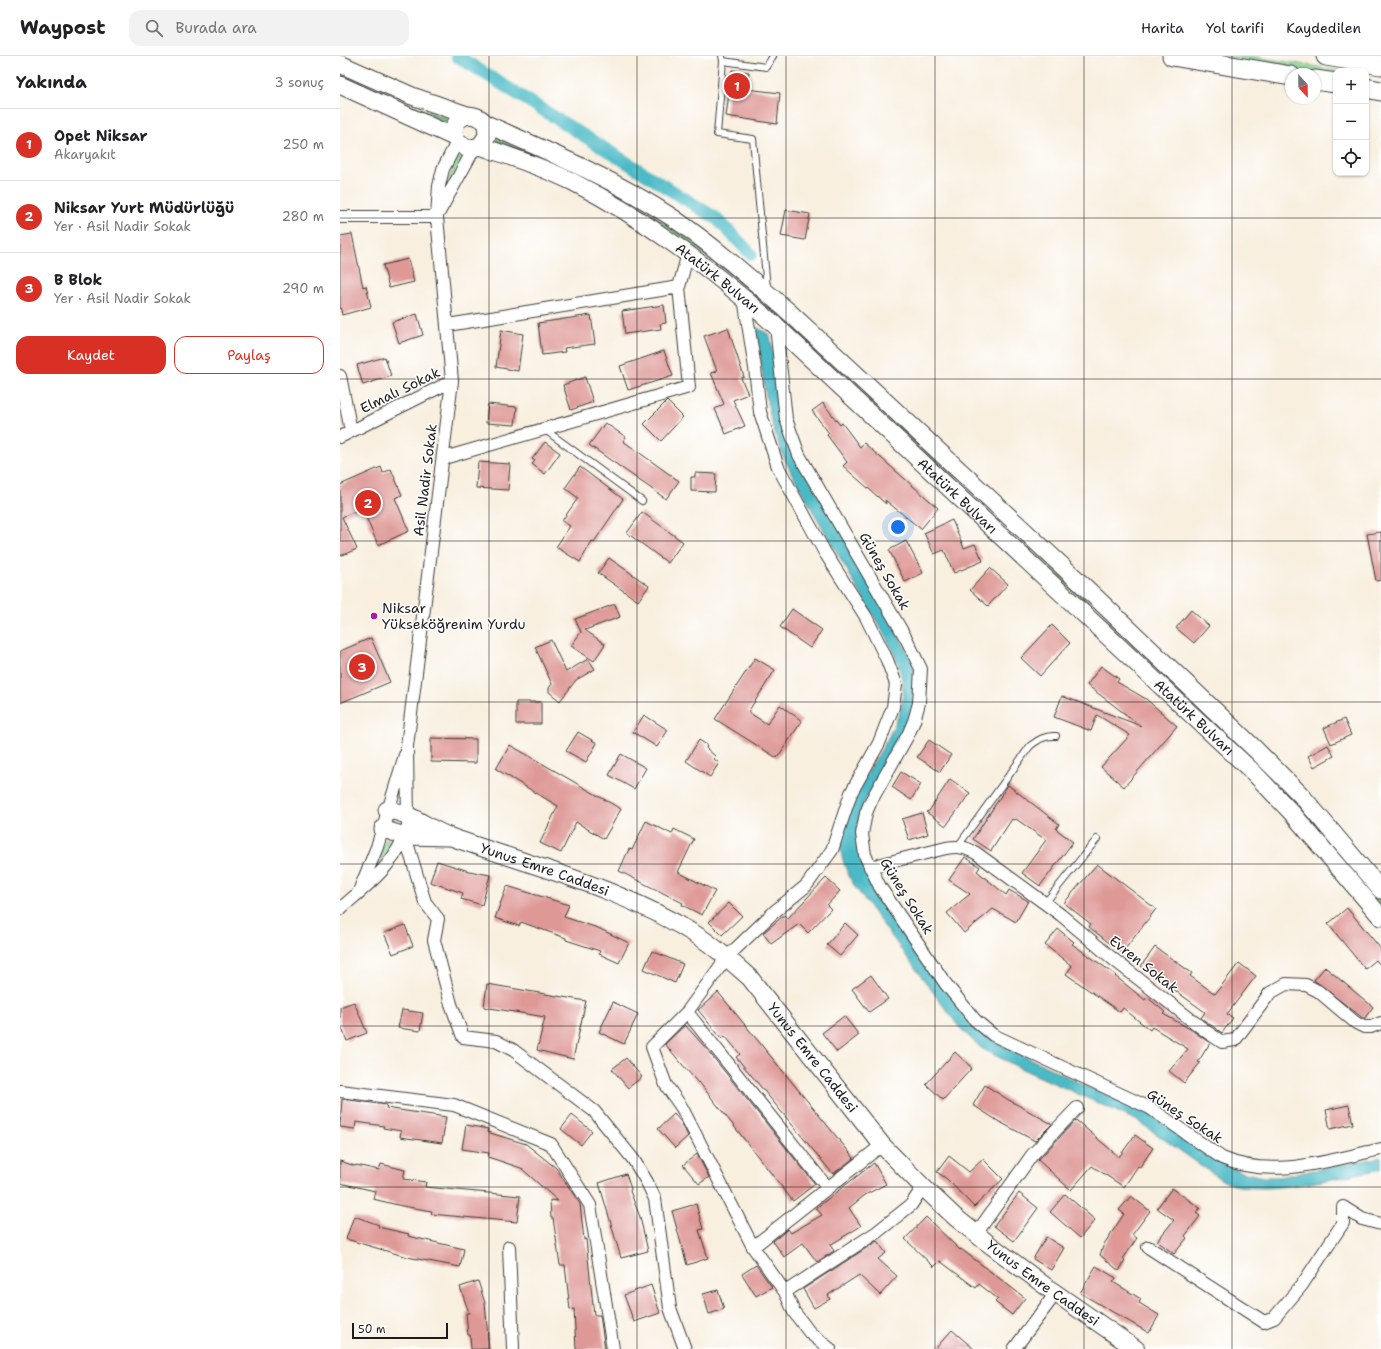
<!DOCTYPE html>
<html lang="tr">
<meta charset="utf-8">
<style>
:root{--surface:#fff;--page:#f2f2f2;--text:#202124;--muted:#757577;--line:#e0e0e0;--accent:#d93025}
body{margin:0;font-family:"Shantell Sans",sans-serif;background:var(--page);color:var(--text)}
.controls{position:absolute;right:12px;top:12px;display:grid;overflow:hidden;border-radius:8px;box-shadow:0 1px 3px #0004}
.controls button{width:36px;height:36px;display:grid;place-items:center;padding:0;border:0;border-bottom:1px solid var(--line);background:var(--surface);color:var(--text);font:20px sans-serif}
.compass{position:absolute;left:945px;top:12px;width:36px;height:36px;border-radius:50%;background:var(--surface);box-shadow:0 1px 3px #0004;rotate:158deg}
.scale{position:absolute;left:12px;bottom:10px;width:96px;box-sizing:border-box;padding-left:4px;border:2px solid #1c1c1c;border-top:0;font-size:11px;line-height:14px;white-space:nowrap;color:#1c1c1c;-webkit-text-stroke:3px #fff;paint-order:stroke}
.you{position:absolute;left:558px;top:471px;width:14px;height:14px;margin:-10px;border:3px solid #fff;border-radius:50%;background:#1a73e8;box-shadow:0 0 0 6px #1a73e833}
.badge{display:grid;place-items:center;width:26px;height:26px;border-radius:50%;background:var(--accent);color:#fff;font-size:13px;font-weight:700}
.pin{position:absolute;translate:-50% -50%;border:2px solid #fff;box-shadow:0 1px 4px #0006}
.list{margin:0;padding:0;list-style:none}
h2{display:flex;justify-content:space-between;align-items:center;height:52px;margin:0;padding:0 16px;font-size:17px}
h2 small{font-size:13px;font-weight:400;color:var(--muted)}
.list li{display:grid;grid-template-columns:26px 1fr auto;gap:12px;align-items:center;box-sizing:border-box;height:72px;padding:0 16px;border-top:1px solid var(--line)}
.list b{display:block;font-size:15px;white-space:nowrap}
.list p{margin:0;font-size:13px;white-space:nowrap;color:var(--muted)}
.list em{font-size:13px;font-style:normal;color:var(--muted)}
.actions{display:flex;gap:8px;padding:12px 16px}
.actions a{flex:1;padding:9px 0;border:1px solid var(--accent);border-radius:12px;text-align:center;font-size:14px;color:var(--accent)}
.actions .main{background:var(--accent);color:#fff}
.icon{flex:none;width:22px;height:22px;fill:none;stroke:currentColor;stroke-width:2;stroke-linecap:round;stroke-linejoin:round}
.map{position:relative;flex:none;width:1041px;height:1293px;overflow:hidden}
header{display:flex;align-items:center;gap:24px;box-sizing:border-box;height:56px;padding:0 20px;background:var(--surface);border-bottom:1px solid var(--line)}
header strong{font-size:19px}
nav{display:flex;gap:22px;margin-inline-start:auto;font-size:14px}
.search{width:280px;height:36px;background:var(--page);display:flex;align-items:center;gap:10px;box-sizing:border-box;padding:0 14px;border-radius:12px;color:var(--muted);font-size:15px}
main{display:flex}
aside{flex:1;background:var(--surface)}
.map>svg:first-child{display:block}
.green{fill:#8ddb98;stroke:#547c5a}
.forest{fill:#72bb80;stroke:#476c4e}
.water{fill:#4cbac6;stroke:#346b71}
.lines{fill:none;stroke-linecap:round;stroke-linejoin:round}
.canal{stroke:#4cbac6;stroke-width:13}
.building{fill:#de9996}
.lane-casing{stroke:#3d3c39;stroke-width:8}
.street-casing{stroke:#3d3c39;stroke-width:14}
.secondary-casing{stroke:#3d3c39;stroke-width:19}
.primary-casing{stroke:#3d3c39;stroke-width:21}
.lane{stroke:#fff;stroke-width:6}
.street{stroke:#fff;stroke-width:12}
.secondary{stroke:#fff;stroke-width:17}
.primary{stroke:#fff;stroke-width:19}
.grid{fill:none;stroke:#1c1c1c;stroke-width:1;stroke-opacity:0.55}
.poi-dot{fill:#b5179e;stroke:#fff;stroke-width:1.5}
.labels{text-anchor:middle;stroke-width:3;stroke-linejoin:round;paint-order:stroke}
.street-label{font-size:14px;fill:#1c1c1c;stroke:#fff}
.poi-label{font-size:14px;fill:#1c1c1c;stroke:#fff;text-anchor:start}
</style>
<header>
<strong>Waypost</strong>
<div class="search"><svg class="icon" aria-label="search" viewBox="0 0 24 24"><circle cx="10" cy="10" r="6"/><path d="M15 15l6 6"/></svg>Burada ara</div>
<nav><a>Harita</a><a>Yol tarifi</a><a>Kaydedilen</a></nav>
</header>
<main>
<aside>
<h2>Yakında<small>3 sonuç</small></h2>
<ul class="list">
<li><span class="badge">1</span><div><b>Opet Niksar</b><p>Akaryakıt</p></div><em>250 m</em></li>
<li><span class="badge">2</span><div><b>Niksar Yurt Müdürlüğü</b><p>Yer · Asil Nadir Sokak</p></div><em>280 m</em></li>
<li><span class="badge">3</span><div><b>B Blok</b><p>Yer · Asil Nadir Sokak</p></div><em>290 m</em></li>
</ul>
<div class="actions"><a class="main">Kaydet</a><a>Paylaş</a></div>
</aside>
<div class="map">
<svg width="1041" height="1293" viewBox="0 0 1041 1293">
<rect width="100%" height="100%" fill="#fff"/>
<filter id="ink" filterUnits="userSpaceOnUse"><feTurbulence type="fractalNoise" baseFrequency=".025" numOctaves="2"/><feDisplacementMap in="SourceGraphic" scale="8" xChannelSelector="R" yChannelSelector="G"/><feConvolveMatrix kernelMatrix="1 2 1 2 8 2 1 2 1" color-interpolation-filters="sRGB"/></filter>
<filter id="wash" filterUnits="userSpaceOnUse"><feTurbulence type="fractalNoise" baseFrequency=".012" numOctaves="4" result="noise"/><feDisplacementMap in="SourceGraphic" scale="16" xChannelSelector="R" yChannelSelector="G"/><feGaussianBlur stdDeviation="0.9" result="paint"/><feColorMatrix in="noise" values="0 0 0 0 0 0 0 0 0 0 0 0 0 0 0 0 0 1.4 0 .05"/><feComposite in="paint" operator="in"/></filter>
<g filter="url(#wash)">
<rect width="100%" height="100%" fill="#f8efdf"/>
<path class="green" d="M879,0H909L1003,15H996V19Z
M116,101L123,103L107,130Z
M46,783L53,785L33,817Z"/>
<path class="forest" d="M0,18L64,47L108,62L104,70L0,21Z
M157,82C203,102 250,121 294,147C336,171 374,202 412,232L878,666L970,762L1041,845V850L913,705L874,666L404,230C375,207 345,184 314,163C264,132 210,108 155,86Z"/>
<path class="water" d="M416,271L430,279L443,363L572,604L576,618L572,659L523,749L517,774L521,804L528,821L537,838L633,971L658,987L746,1030L809,1057L901,1116L923,1121H939L1041,1101V1113C1003,1120 935,1138 899,1130C892,1129 885,1126 879,1122L798,1065L680,1012L641,992L619,971L515,831C509,821 502,806 501,794C498,758 531,713 548,682C556,666 565,649 563,630C560,600 540,572 526,547C501,503 475,460 451,416C427,371 423,321 416,271Z"/>
<g class="lines">
<path class="canal" d="M117,0L377,163L411,198"/>
</g>
<g id="blocks">
<path class="building" d="M392,14L409,16L406,33L440,37L437,68L386,60Z
M446,154L470,158L465,184L441,180Z
M12,178L23,231L26,230L31,251L2,259L0,250V180Z
M68,203L74,226L49,232L43,209Z
M324,249L326,267L320,268L321,273L285,278L282,255Z
M77,258L83,279L59,287L52,266Z
M251,259L255,288L224,292L225,296L202,299L198,267Z
M388,272L404,321L401,322L408,338L393,344L405,370L386,378L375,353L384,348L371,317L377,315L364,280Z
M161,274L183,278L178,315L156,311Z
M324,295L333,320L288,334L280,310Z
M45,301L51,320L23,329L17,309Z
M245,321L253,346L231,354L223,329Z
M327,345L343,361L321,385L304,368Z
M483,347L500,369L502,367L520,391L524,387L598,452L581,473L545,444L546,448L503,410L507,406L487,379L489,377L472,355Z
M148,348L177,351L175,369L146,367Z
M265,367L286,381L283,385L339,425L326,443L249,389Z
M205,386L220,397L205,418L192,408L195,405L192,403Z
M138,406L170,408L168,434L136,432Z
M41,411L43,417L51,413L62,439L55,442L69,475L38,489L22,452L2,461L17,493L0,500V429Z
M240,411L283,443L254,486L252,485L240,506L216,491L230,470L222,465L238,442L225,432Z
M355,417L376,418L375,436L351,435V421H355Z
M302,456L343,486L328,507L287,477Z
M612,464L624,492L635,488L643,505L614,517L604,494L594,498L584,477Z
M1041,476V524L1036,525L1027,478Z
M566,485L583,517L565,526L549,494Z
M269,502L309,530L298,545L258,517Z
M650,512L668,528L648,550L630,534Z
M275,548L280,561L245,574L265,588L254,605L231,590L241,576L235,563Z
M452,553L482,574L470,592L440,571Z
M851,554L869,570L854,587L836,572Z
M712,569L730,587L700,620L681,602Z
M31,582L50,626L0,647V595Z
M211,584L226,616L248,603L255,613L236,624L220,645L209,636V632L212,628L195,591Z
M415,602L435,614L408,656L427,668L440,649L462,665L437,702L375,663Z
M761,610L779,623L777,626L806,643L837,670L784,731L761,711L790,679L757,659L751,675L714,661L722,640L801,670L747,629Z
M176,646H201V668H176Z
M304,659L328,674L317,691L293,676Z
M1004,663L1011,679L991,688L984,672Z
M238,676L257,687L246,706L226,695Z
M91,682L136,683V707L91,706Z
M359,684L367,689L366,692L375,700L374,703L379,707L370,721L346,705Z
M589,684L611,699L600,716L577,701Z
M170,689L281,753L264,783L236,766L221,797L200,787L218,750L156,713Z
M988,689L994,700L974,711L968,700Z
M281,698L306,712L294,733L269,719Z
M561,716L581,728L571,744L552,731Z
M610,723L630,737L606,770L586,756L589,755Z
M668,729L719,768L716,773L733,786L700,830L682,817L706,784L676,763L674,764L672,763L651,795L633,783Z
M582,757L588,778L569,784L562,763Z
M306,765L332,778L334,773L354,783L338,816L375,835L362,859L342,849L343,847L279,815L289,793L292,794Z
M625,801L640,811L637,815L666,839L669,834L688,845L676,866L653,853L624,877L607,857L630,838L609,824Z
M97,805L129,815L150,819L142,849L121,843L123,837L90,826Z
M757,808L816,853L782,897L749,871L751,868L724,847Z
M486,822L500,835L487,849L491,853L468,877L459,868L431,888L423,877L444,859L447,863Z
M167,830L229,849L224,861L258,872L289,887L279,907L259,898L260,895L226,884V882L181,866L179,870L155,862Z
M389,847L402,860L382,879L369,866Z
M1007,852L1041,893V910L1036,904L1025,913L988,868Z
M505,867L518,879L500,900L487,889Z
M65,869L73,890L53,898L44,877Z
M718,873L734,886L732,888L776,919L775,920L805,944L807,941L825,956L823,958L852,974L870,987L858,1006L860,1007L844,1027L829,1015L848,993L812,971L810,974L783,952L780,956L726,918L732,910L705,889Z
M815,891L852,917L850,920L875,938L899,907L916,920L887,958L893,962L882,977L861,962L865,956L801,910Z
M312,895L343,908L335,927L304,913Z
M985,911L1033,951L1024,963L974,924Z
M531,919L548,943L529,956L512,933Z
M147,928L246,945L233,1003L197,994L205,961L144,951Z
M378,936L514,1102L493,1118L396,1001L400,998L385,980L382,983L358,954Z
M14,946L27,977L7,985L0,968V951Z
M273,946L298,958L284,988L259,976Z
M62,954L83,957L80,975L58,972Z
M504,960L519,979L497,996L482,977Z
M345,969L364,990L475,1128L453,1145L359,1026L358,1027L325,988Z
M615,996L632,1012L603,1044L586,1028Z
M286,1002L302,1021L288,1032L272,1013Z
M645,1029L667,1043L712,1068L695,1085L658,1065L633,1049Z
M2,1043L47,1049L46,1052L106,1061L102,1087L60,1081L61,1075L43,1072L44,1070L16,1066L15,1073L0,1071Z
M1009,1049L1013,1068L990,1073L986,1054Z
M334,1058L341,1066L348,1080L335,1092L318,1073Z
M232,1059L252,1075L241,1089L221,1073Z
M736,1064L779,1101L795,1079L813,1092L800,1111L798,1110L784,1131L752,1110L731,1134L698,1104Z
M126,1069L148,1073L147,1076L186,1088L216,1112L240,1148L244,1184L246,1183L254,1259H260L265,1293H236L234,1253L230,1254L225,1209H220L213,1162H211L210,1144L218,1145L181,1112L148,1101L149,1097L122,1093Z
M357,1098L369,1121L359,1128L343,1109Z
M609,1100L629,1116L643,1103L663,1123L634,1151L607,1123L597,1116Z
M0,1105L15,1110L16,1109L39,1114L41,1108L65,1114L63,1123L86,1126L85,1131L180,1140L177,1166L91,1158L92,1155L62,1150L33,1143L35,1135L0,1127Z
M534,1107L546,1128L525,1139L509,1152L521,1170L490,1189L494,1195L477,1206L463,1187L444,1201L433,1185L448,1173L451,1177L482,1159L476,1152Z
M286,1118L291,1133L290,1135L300,1161L308,1195L281,1202L259,1127Z
M832,1132L860,1152L856,1157L860,1160L845,1180L847,1182L834,1198L817,1185L834,1164L817,1152Z
M679,1137L698,1152L674,1185L654,1170Z
M725,1138L755,1164L740,1182L710,1156Z
M791,1140L810,1155L792,1179L797,1182L783,1203L785,1205L779,1215L760,1199L764,1188L784,1158L779,1154Z
M356,1148L363,1173L359,1174L368,1202L347,1209L332,1155Z
M14,1160L39,1169L38,1171L69,1178L68,1180L124,1193L120,1211L67,1201L6,1183Z
M586,1161L620,1194L621,1193L685,1242L672,1259L655,1246L658,1243L639,1228L636,1232L600,1205L594,1211L565,1183Z
M706,1181L724,1192L711,1214L693,1203Z
M537,1185L546,1197L538,1203L557,1220L540,1239L519,1219L488,1239L490,1243L474,1252L463,1233Z
M416,1209L432,1231L416,1240L402,1218Z
M756,1210L776,1222L773,1226L801,1243L799,1247L819,1259L809,1277L740,1237Z
M138,1225L145,1247L149,1293H131L130,1279H128L126,1257H129L120,1231Z
M311,1229L320,1257L294,1266L284,1239Z
M378,1234L384,1253L369,1258L363,1238Z
M612,1274L634,1293H595Z"/>
</g>
</g>
<g filter="url(#ink)">
<use href="#blocks" fill-opacity="0" stroke="#3d3c39" stroke-width="1"/>
<g class="lines">
<g class="lane-casing">
<path id="lane" d="M382,0L383,5L377,78L413,83L427,232
M383,5L426,11L433,0
M204,373L302,445
M618,790L690,690C698,684 705,679 716,680
M705,847L757,783"/>
</g>
<g class="street-casing">
<path id="street" d="M99,156L134,93
M0,161H97
M404,242L415,312L420,356L438,411L484,495L526,561L547,604L556,628L553,651L539,687L511,737L492,794L466,830L434,856L387,901L347,956L312,991L326,1029L342,1052L413,1191L445,1236L454,1256L470,1277L490,1293
M108,269L339,231L348,197
M436,270L446,363L459,399L567,584L581,613L579,647L574,665L568,679L531,745L526,757L522,778L525,799L540,831L605,927L635,964L653,979L810,1052L882,1102C932,1124 991,1104 1041,1093
M0,320L11,375
M0,381L112,325
M104,402L349,331L339,231
M65,780L85,846L98,863L94,884L111,948L123,981L156,985L173,994L254,1055L293,1103L307,1126L315,1143L330,1252L345,1293
M530,811L606,792C619,790 625,791 636,797L721,859L773,903L867,976L882,986L895,984L930,937L946,928L966,929L978,935L1016,967L1024,971H1031L1041,967
M20,833L37,791L65,699
M0,853C27,829 59,806 68,769L67,690L112,325L97,161L99,130L103,113L117,86
M347,956L487,1131
M0,1035L114,1049L211,1088L250,1149L273,1293
M636,1178L692,1099L737,1052
M169,1191L173,1293
M413,1191L542,1089
M808,1191L924,1266L934,1262L962,1229L1003,1167V1151L1022,1163L1041,1168
M445,1236L537,1176L571,1149L583,1131
M674,1293L716,1237"/>
</g>
<g class="secondary-casing">
<g id="secondary">
<path d="M0,8L72,40L127,59"/>
<path d="M0,29L114,81"/>
<path d="M146,68L147,80L140,90L128,93L117,86C106,64 131,49 146,68C210,96 274,123 333,162C374,190 411,223 448,255L748,534L915,693L961,739L1041,834"/>
<path id="s1" d="M140,90C172,101 203,111 233,126C308,164 373,215 436,270L914,717L952,757L1041,861"/>
<path id="s2" d="M47,754C74,757 87,773 111,781C195,811 282,832 358,880C377,892 393,907 410,922L542,1089L583,1131L615,1161L645,1185L708,1232L796,1293"/>
<path d="M43,773L65,780L108,781"/>
</g>
</g>
<g class="primary-casing">
<path id="primary" d="M832,0L951,20
M986,0L1041,9
M975,24L996,27
M1026,32L1041,35"/>
</g>
<use href="#lane" class="lane"/>
<use href="#street" class="street"/>
<use href="#secondary" class="secondary"/>
<use href="#primary" class="primary"/>
</g>
</g>
<path class="grid" d="M149,0V1293M297,0V1293M446,0V1293M595,0V1293M744,0V1293M892,0V1293M0,162H1041M0,323H1041M0,485H1041M0,646H1041M0,808H1041M0,970H1041M0,1131H1041"/>
<circle class="poi-dot" cx="34" cy="560" r="4"/>
<g class="labels">
<g class="street-label">
<text dy="5" stroke="none"><textPath href="#s1" startOffset="274">Atatürk Bulvarı</textPath></text>
<text transform="translate(60 334) rotate(-26)" y="5">Elmalı Sokak</text>
<text transform="translate(85 424) rotate(-83)" y="5">Asil Nadir Sokak</text>
<text dy="5" stroke="none"><textPath href="#s1" startOffset="598">Atatürk Bulvarı</textPath></text>
<text transform="translate(545 515) rotate(60)" y="5">Güneş Sokak</text>
<text dy="5" stroke="none"><textPath href="#s1" startOffset="922">Atatürk Bulvarı</textPath></text>
<text dy="5" stroke="none"><textPath href="#s2" startOffset="169">Yunus Emre Caddesi</textPath></text>
<text transform="translate(567 840) rotate(58)" y="5">Güneş Sokak</text>
<text transform="translate(804 908) rotate(38)" y="5">Evren Sokak</text>
<text dy="5" stroke="none"><textPath href="#s2" startOffset="505">Yunus Emre Caddesi</textPath></text>
<text transform="translate(845 1060) rotate(33)" y="5">Güneş Sokak</text>
<text dy="5" stroke="none"><textPath href="#s2" startOffset="829">Yunus Emre Caddesi</textPath></text>
</g>
<g class="poi-label">
<text x="42" y="557">Niksar<tspan x="42" dy="16">Yükseköğrenim Yurdu</tspan></text>
</g>
</g>
</svg>
<div class="controls">
<button>+</button>
<button>−</button>
<button><svg class="icon" aria-label="locate" viewBox="0 0 24 24"><circle cx="12" cy="12" r="6"/><path d="M12 2v4M12 18v4M2 12h4M18 12h4"/></svg></button>
</div>
<svg class="compass" viewBox="-18 -18 36 36"><path d="M0-13l5 13h-10z" fill="#e53935"/><path d="M0 13l5-13h-10z" fill="#757577"/></svg>
<div class="scale">50 m</div>
<div class="you"></div>
<div class="pin badge" style="left:397px;top:30px">1</div>
<div class="pin badge" style="left:28px;top:447px">2</div>
<div class="pin badge" style="left:22px;top:611px">3</div>
</div>
</main>
